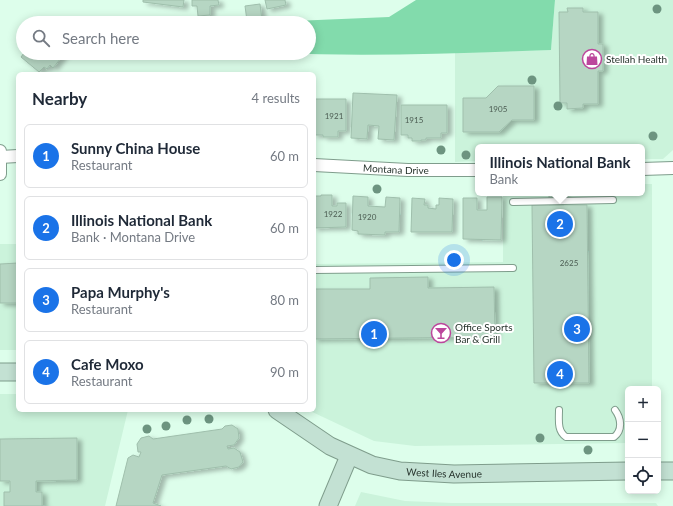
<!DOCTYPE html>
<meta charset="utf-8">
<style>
:root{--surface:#fff;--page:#f6f6f7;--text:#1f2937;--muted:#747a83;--line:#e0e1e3;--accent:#1a73e8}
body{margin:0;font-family:Lato,sans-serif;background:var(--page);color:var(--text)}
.controls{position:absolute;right:12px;bottom:12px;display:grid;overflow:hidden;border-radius:6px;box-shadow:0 2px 10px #0003}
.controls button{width:36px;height:36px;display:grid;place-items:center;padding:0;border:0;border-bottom:1px solid var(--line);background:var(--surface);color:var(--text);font:20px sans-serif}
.you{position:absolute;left:454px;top:260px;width:14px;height:14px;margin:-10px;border:3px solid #fff;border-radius:50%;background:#1a73e8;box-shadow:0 0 0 6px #1a73e833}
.badge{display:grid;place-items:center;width:26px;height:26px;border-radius:50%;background:var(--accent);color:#fff;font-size:13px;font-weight:700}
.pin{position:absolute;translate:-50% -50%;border:2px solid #fff;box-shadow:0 1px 4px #0006}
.popup{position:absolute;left:475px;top:144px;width:170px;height:52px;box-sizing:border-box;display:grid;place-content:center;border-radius:6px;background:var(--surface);filter:drop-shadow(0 1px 3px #0005);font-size:13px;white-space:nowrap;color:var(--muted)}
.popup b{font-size:15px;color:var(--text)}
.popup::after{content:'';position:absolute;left:50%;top:100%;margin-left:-8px;border:8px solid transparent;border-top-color:var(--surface)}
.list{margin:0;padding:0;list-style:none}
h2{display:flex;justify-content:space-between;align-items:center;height:52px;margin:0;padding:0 16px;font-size:17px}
h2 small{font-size:13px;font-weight:400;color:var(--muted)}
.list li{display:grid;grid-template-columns:26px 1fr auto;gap:12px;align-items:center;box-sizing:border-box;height:64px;margin:0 8px 8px;padding:0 8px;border:1px solid var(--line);border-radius:6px}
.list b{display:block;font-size:15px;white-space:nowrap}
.list p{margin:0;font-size:13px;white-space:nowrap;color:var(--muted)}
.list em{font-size:13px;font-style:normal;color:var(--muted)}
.icon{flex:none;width:22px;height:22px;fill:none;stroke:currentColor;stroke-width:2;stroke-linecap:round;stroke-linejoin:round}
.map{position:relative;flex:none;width:673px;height:506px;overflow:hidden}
.search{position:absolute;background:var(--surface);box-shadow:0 2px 10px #0003;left:16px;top:16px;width:300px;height:44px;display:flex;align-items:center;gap:10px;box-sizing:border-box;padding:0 14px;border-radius:22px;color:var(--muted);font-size:15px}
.panel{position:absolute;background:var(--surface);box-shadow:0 2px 10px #0003;left:16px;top:72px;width:300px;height:340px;border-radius:6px}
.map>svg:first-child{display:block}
.built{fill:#cbf3db}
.green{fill:#82dbac}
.building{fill:#b6d6c3;stroke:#9fbfac;filter:url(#shadow)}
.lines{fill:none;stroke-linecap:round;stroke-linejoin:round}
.lane-casing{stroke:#7f9d8c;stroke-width:8}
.street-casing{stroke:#7f9d8c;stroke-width:14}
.secondary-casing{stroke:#7f9d8c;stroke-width:19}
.lane{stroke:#fff;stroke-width:6}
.street{stroke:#fff;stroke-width:12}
.secondary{stroke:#c3e1d3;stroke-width:17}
.tree{fill:#6d9480}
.labels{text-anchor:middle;stroke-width:4;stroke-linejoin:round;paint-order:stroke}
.number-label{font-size:8px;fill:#4b5c52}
.poi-label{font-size:10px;fill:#27342d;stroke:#fff;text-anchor:start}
.street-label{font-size:10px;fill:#27342d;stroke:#fff}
</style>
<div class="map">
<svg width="673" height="506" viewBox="0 0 673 506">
<defs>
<filter id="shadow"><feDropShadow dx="4.5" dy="2.5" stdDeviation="2" flood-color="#0004"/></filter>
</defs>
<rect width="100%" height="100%" fill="#ddfeeb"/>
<path class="built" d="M555,0H673V150L663,159H642V147H478V161L455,162V53L551,50Z
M642,184H652V389H628V443L415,446L374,441L308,410H314V264L503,262V193H642Z
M0,244H18V350H0Z
M0,394H18V410H128L105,506H0Z
M361,492L405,501L452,503H656L658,506H355Z"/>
<path class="green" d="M416,0H555L551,50C461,53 370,57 280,53H309V23H288L294,21L389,17Z"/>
<path class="building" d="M143,0H184L183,7L143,2Z
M192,0H218L219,5L210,6V15L198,16L197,6H192Z
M265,0H285L286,5L267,9Z
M260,4L262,20L247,21L245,6Z
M567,8H583V12H598V44H603V71H598V104H583V108L567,109V103H560L559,12H568Z
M24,53H65L53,68L50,65L47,69L44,67L39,72L21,57Z
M498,86H534V120H512L499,132H463V98H486Z
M353,93L397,95L394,140L378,139L379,126L368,125L367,139L351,138Z
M314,99H346V131H338V137H323V135H314Z
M401,105H447V133H441V138H426V140H421V141H412V138H408V135H401Z
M549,193H564V205H549Z
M321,195H332V206H337V203H346V227L314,228V196H321Z
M353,196L368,197V206L385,207L386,197L400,198L399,232H385V235L358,234V231L352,230Z
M487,197H502L501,240L463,239V198H477V210H487Z
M412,198L425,199L424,205H428V208L436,209V205H439V198L453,199L452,232H411Z
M532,205H587L589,383H534Z
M18,263V303H0V264Z
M428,277V288L494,287L495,337L314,339V289H370V278Z
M232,425L238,429L239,438L234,445L227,446L228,449L234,448L240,452L243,462L239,467L231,469L226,466L162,475L153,503L161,506H116L128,458L133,455L139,457L141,452H138L137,444L141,438L149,436L153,439L222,429L225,426Z
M77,438V480L36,481V492H42V506H46H4V492H10V481H0V439Z"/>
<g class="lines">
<g class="lane-casing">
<path id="lane" d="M513,202L613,200
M314,270L513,268
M559,410C559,420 557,431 566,437H614C623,430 621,418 615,410"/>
</g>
<g class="street-casing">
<g id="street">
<path d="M0,151V174"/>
<path d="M0,157L18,156"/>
<path id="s1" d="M314,165L408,170H478"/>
<path d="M642,169L673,168"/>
</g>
</g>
<g class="secondary-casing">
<g id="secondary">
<path d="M0,372H18"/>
<path id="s2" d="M277,410L330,446L372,465L400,471L454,474L628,471"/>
<path d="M658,471H673"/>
<path d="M328,506L349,456"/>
</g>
</g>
<use href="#lane" class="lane"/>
<use href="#street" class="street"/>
<use href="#secondary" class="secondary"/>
</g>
<g class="tree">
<circle cx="657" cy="9" r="4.5"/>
<circle cx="532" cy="80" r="4.5"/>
<circle cx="558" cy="106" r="4.5"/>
<circle cx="653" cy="136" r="4.5"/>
<circle cx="441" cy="150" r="4.5"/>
<circle cx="466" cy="155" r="4.5"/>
<circle cx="377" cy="189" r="4.5"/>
<circle cx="209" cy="419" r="4.5"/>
<circle cx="187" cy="420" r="4.5"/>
<circle cx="166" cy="426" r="4.5"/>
<circle cx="147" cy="429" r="4.5"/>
<circle cx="540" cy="438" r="4.5"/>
<circle cx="588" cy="450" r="4.5"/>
</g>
<defs>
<g id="shop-ring" transform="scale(1)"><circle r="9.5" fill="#fff" stroke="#bc469c" stroke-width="1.5"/><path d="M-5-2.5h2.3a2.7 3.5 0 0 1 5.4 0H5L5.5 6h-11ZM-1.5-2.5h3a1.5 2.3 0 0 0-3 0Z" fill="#bc469c"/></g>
<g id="bar-ring" transform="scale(1)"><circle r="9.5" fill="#fff" stroke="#bc469c" stroke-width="1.5"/><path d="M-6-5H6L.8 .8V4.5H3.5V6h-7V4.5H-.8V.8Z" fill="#bc469c"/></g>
</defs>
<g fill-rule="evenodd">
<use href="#shop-ring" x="592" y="59"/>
<use href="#bar-ring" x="441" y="333"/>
</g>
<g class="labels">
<g class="number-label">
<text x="498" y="112">1905</text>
<text x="334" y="119">1921</text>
<text x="414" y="123">1915</text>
<text x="333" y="217">1922</text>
<text x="367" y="220">1920</text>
<text x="569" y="266">2625</text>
</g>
<g class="poi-label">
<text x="606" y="63">Stellah Health</text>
<text x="455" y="331">Office Sports<tspan x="455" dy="12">Bar &amp; Grill</tspan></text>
</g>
<g class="street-label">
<text dy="4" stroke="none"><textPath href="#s1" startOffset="82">Montana Drive</textPath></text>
<text dy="4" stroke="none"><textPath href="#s2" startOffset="183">West Iles Avenue</textPath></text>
</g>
</g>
</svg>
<div class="controls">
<button>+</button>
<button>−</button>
<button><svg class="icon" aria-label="locate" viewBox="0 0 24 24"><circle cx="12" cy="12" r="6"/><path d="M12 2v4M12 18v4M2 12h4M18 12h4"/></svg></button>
</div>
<div class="you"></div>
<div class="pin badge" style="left:374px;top:334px">1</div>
<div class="pin badge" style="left:560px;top:224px">2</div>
<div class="popup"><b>Illinois National Bank</b>Bank</div>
<div class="pin badge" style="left:577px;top:329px">3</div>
<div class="pin badge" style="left:560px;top:374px">4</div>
<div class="search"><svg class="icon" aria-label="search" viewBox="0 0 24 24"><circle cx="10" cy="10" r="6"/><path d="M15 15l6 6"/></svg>Search here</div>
<section class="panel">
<h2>Nearby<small>4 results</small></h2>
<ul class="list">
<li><span class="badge">1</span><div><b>Sunny China House</b><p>Restaurant</p></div><em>60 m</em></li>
<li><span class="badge">2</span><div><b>Illinois National Bank</b><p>Bank · Montana Drive</p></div><em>60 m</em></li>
<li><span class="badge">3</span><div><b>Papa Murphy's</b><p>Restaurant</p></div><em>80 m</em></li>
<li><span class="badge">4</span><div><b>Cafe Moxo</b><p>Restaurant</p></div><em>90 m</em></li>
</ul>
</section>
</div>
